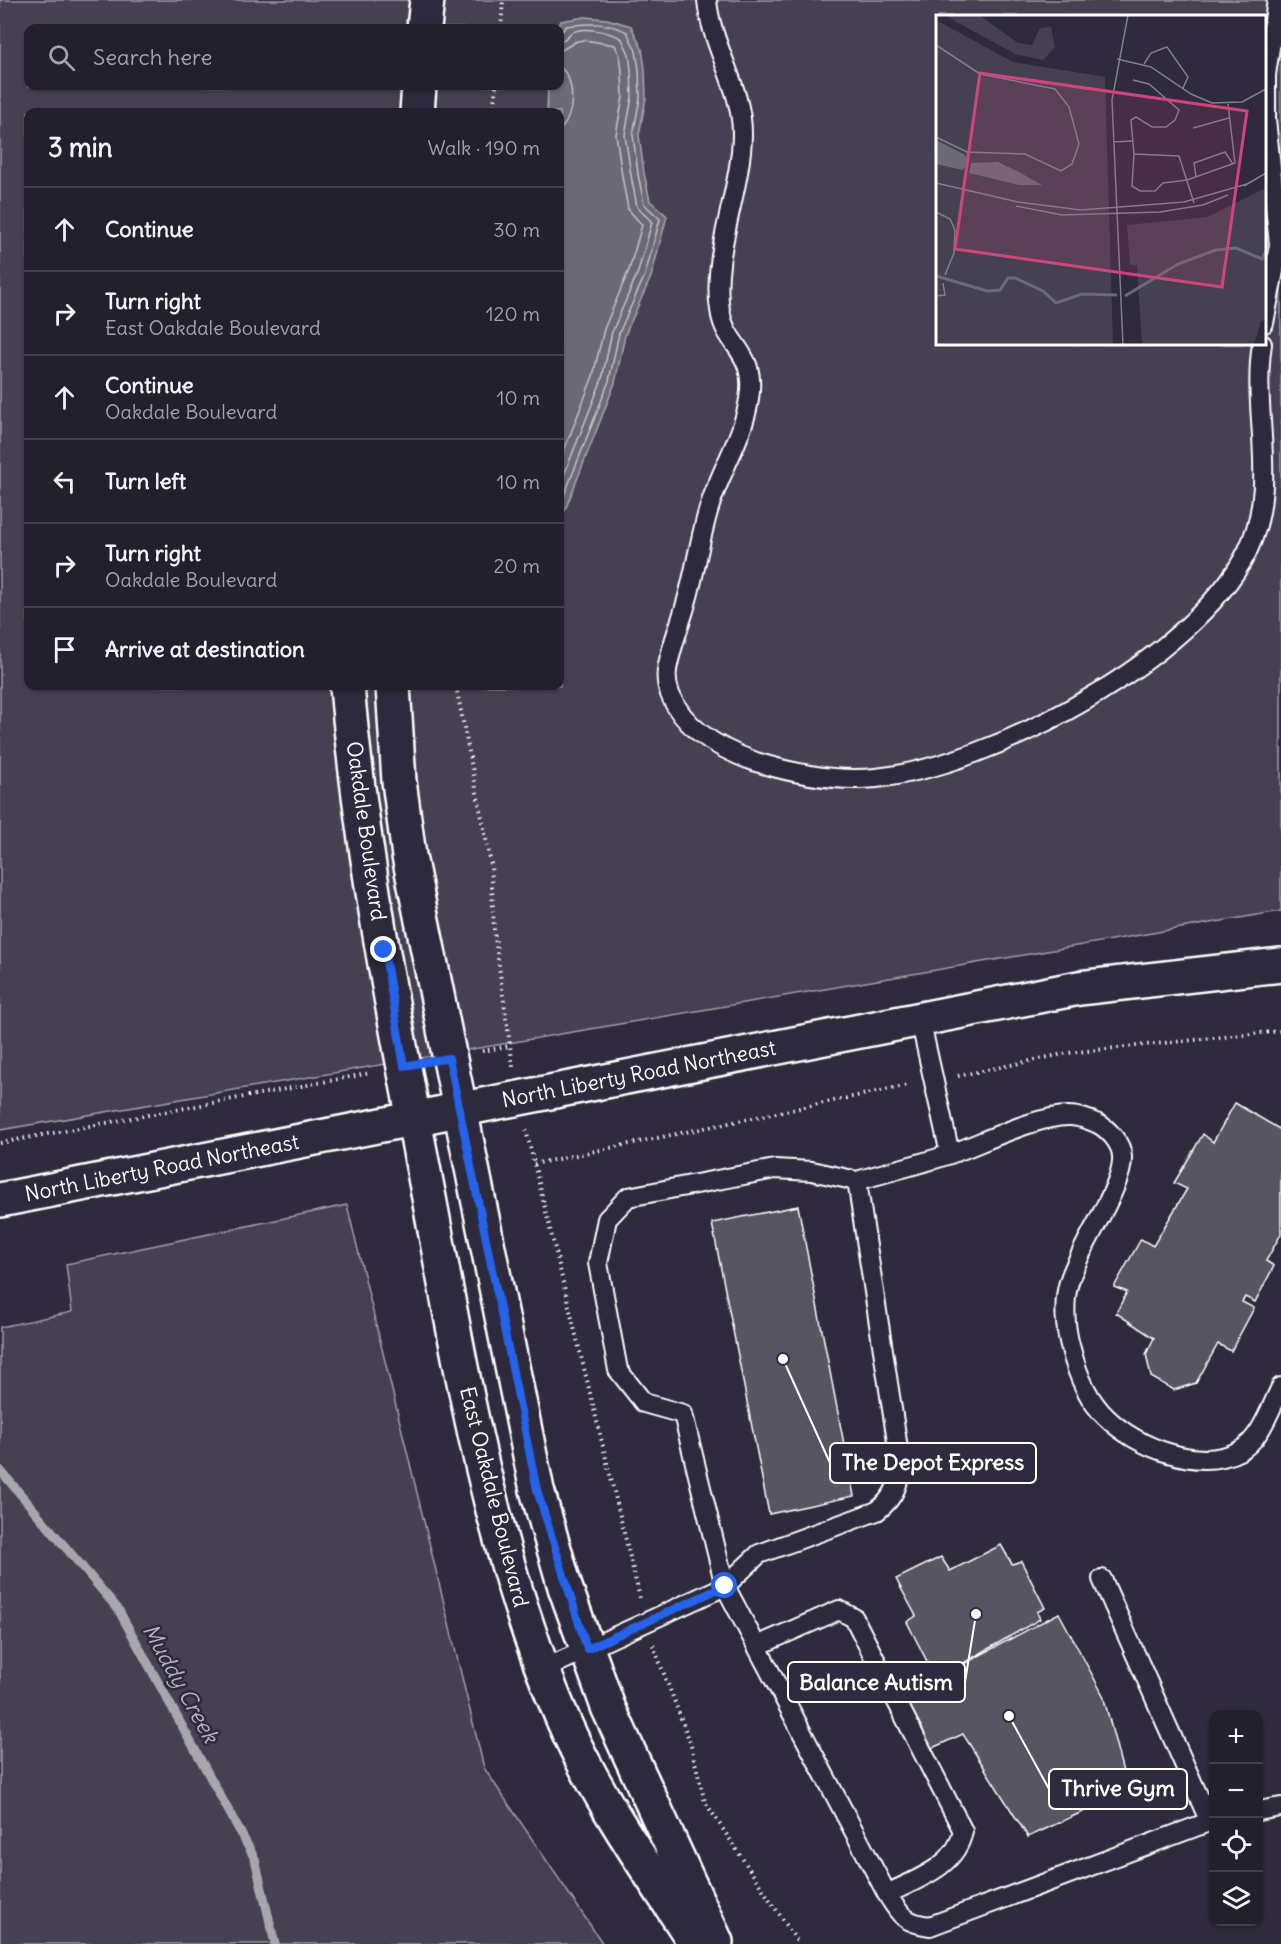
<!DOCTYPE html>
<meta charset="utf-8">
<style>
:root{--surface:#23202e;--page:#2f2d3a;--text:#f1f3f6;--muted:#a3a3aa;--line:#403e4a}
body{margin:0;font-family:Delius,sans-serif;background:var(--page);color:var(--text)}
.controls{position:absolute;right:18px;bottom:18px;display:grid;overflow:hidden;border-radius:12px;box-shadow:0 2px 4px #0004}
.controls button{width:54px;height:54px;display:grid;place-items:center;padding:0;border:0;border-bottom:2px solid var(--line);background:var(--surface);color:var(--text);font:30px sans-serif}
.stop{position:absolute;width:18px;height:18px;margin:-14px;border:4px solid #2563eb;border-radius:50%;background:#fff}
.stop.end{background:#2563eb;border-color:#fff;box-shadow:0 2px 6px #0008}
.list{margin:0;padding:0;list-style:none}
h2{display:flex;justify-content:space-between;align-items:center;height:78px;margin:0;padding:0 24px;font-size:26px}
h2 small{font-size:20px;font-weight:400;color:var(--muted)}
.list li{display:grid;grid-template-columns:39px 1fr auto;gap:18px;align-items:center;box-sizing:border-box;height:84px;padding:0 24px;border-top:2px solid var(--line)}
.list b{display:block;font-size:22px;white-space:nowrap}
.list p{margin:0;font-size:20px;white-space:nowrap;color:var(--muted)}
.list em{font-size:20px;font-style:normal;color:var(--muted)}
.icon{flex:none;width:33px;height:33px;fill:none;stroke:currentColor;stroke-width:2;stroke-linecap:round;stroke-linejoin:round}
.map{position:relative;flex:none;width:1281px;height:1944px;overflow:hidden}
.search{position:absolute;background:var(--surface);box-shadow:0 2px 4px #0004;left:24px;top:24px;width:540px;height:66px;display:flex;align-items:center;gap:15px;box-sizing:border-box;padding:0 21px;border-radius:12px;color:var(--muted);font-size:22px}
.panel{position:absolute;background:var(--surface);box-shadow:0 2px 4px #0004;left:24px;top:108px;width:540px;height:582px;border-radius:12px}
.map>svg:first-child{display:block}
.green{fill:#464152;stroke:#a2a0a8;stroke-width:1.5;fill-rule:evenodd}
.water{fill:#6d6a77;stroke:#a7a6ad;stroke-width:1.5}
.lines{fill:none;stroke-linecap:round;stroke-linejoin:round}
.shore{stroke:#c5c3c9;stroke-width:1.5}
.stream{stroke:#a7a6ad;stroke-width:9}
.building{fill:#595564;stroke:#fff;stroke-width:1.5}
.service-casing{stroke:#fff;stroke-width:22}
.secondary-casing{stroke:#fff;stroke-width:38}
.path{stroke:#fff;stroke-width:4;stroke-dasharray:1.5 4.5;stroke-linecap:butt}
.service{stroke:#2f2a3d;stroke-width:18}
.secondary{stroke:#2f2a3d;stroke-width:33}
.route{stroke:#2563eb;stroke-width:8}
.labels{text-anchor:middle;stroke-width:5;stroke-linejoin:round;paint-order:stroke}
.street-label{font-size:21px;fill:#fff;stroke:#2f2a3d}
.water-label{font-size:22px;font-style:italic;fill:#b6b4bb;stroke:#2f2a3d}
.inset-river{fill:none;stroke:#6d6a77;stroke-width:3}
.inset-road{fill:none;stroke:#827f8b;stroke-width:1.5}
.view{fill:#ce467c;fill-opacity:0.15;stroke:#ce467c;stroke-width:3}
.inset-edge{fill:none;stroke:#fff;stroke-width:3}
.leader{fill:none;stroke:#fff;stroke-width:2}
.callout-dot{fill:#fff;stroke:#2f2a3d;stroke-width:2}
.callout{fill:#2f2a3d;stroke:#fff;stroke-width:2}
.callout-label{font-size:22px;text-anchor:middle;font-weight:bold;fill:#fff}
</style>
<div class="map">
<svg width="1281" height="1944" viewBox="0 0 1281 1944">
<rect width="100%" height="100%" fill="#2f2a3d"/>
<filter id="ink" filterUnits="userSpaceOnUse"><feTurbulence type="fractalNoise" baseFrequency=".0167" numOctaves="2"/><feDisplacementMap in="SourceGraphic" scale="12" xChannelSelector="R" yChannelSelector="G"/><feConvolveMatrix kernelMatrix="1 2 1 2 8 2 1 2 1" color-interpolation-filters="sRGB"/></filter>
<g filter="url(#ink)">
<path class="green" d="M0,0H1281V911L0,1130ZM938,16H1264V344H938ZM28,28H560V86H28ZM28,112H560V686H28Z
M347,1205L484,1768L603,1944H0V1327L72,1312L66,1264Z"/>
<path class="water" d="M585,17L607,19L631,26L642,49L645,69L646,98L639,135L644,173L650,201L667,216L651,277L625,335L615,383L560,523V112H547L548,86H560L558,28L561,21Z"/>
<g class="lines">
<path class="shore" d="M560,34L566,26C587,23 608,22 627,32L636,51L639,70L640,98L633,135L638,174L644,204L660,219L645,275L619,333L609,381L560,506
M560,42C565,40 566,37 571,33C583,25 611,32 622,39L629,54L631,70L632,97L625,135L631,175L637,207L652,222L638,272L612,332L602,379L560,485
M560,51L577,41L585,40L615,45L620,56L622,71L623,97L616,134L622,176L628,209L642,225L629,270L604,329L593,376L560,461
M560,67C576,80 575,116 560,130"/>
<path class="stream" d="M0,1470L118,1609L255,1859L275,1944"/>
</g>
<path class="building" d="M1235,1103L1281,1130V1234L1266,1261L1274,1266L1255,1302L1245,1297L1242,1302L1254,1308L1231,1351L1218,1344L1196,1383L1174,1390L1151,1377L1146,1354L1154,1338L1116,1313L1127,1292L1114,1287L1141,1239L1153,1246L1187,1189L1174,1183L1203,1134L1213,1142Z
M798,1206L854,1496L769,1514L712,1223Z
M1001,1545L1012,1564L1021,1561L1045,1608L1037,1612L1040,1619L936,1679L907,1622L916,1616L896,1579L941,1557L950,1571Z
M1059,1613L1103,1695L1128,1791L1028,1837L963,1734L930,1749L900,1698Z"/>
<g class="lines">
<g class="service-casing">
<path id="service" d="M707,0C711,46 742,87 742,133C742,189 711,254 720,310C725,348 757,350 749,399C744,435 721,470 710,505C700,536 696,569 687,600C681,623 671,646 667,670C666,678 667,686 670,694C684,730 722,750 756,762C795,774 836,782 876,778C993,766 1194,658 1247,552C1280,485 1251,413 1262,344
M1264,323L1279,245L1266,119V75L1277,0
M920,1019L950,1154
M857,1181L812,1171L775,1169L628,1197L607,1219L598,1263L618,1370L644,1403L683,1414L725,1586L887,1894C900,1915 904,1923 930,1926L1214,1820
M1102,1579L1209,1820
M757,1646L839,1610L854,1618L963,1831C956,1867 917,1879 887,1894
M544,1669L725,1586L759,1554L877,1511C895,1497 900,1483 900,1461L857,1181C889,1171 922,1164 953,1153C984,1142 1038,1115 1070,1116C1077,1116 1090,1120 1096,1123C1108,1128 1122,1144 1122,1157C1124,1186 1078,1249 1069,1282C1063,1302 1065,1329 1071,1349C1077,1373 1088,1400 1106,1417C1136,1447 1199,1472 1239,1451C1260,1441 1271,1407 1281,1387
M1258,1811L1281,1807"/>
</g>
<g class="secondary-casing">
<path id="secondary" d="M424,28L427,0
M417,112L419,86
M347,686C362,859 397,1032 430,1203C463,1379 492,1557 564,1722C599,1801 649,1871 696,1944
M393,686L399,781L409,856L537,1490L565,1587L608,1707L716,1942
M0,1200L1079,988L1281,965"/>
</g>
<path class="path" d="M501,28L503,0
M493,112L496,86
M456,686L491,864L494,930L513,1067
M482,1051L510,1046
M958,1076L1068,1053L1281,1031
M526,1130L640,1598
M0,1143L371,1073
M534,1164L909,1085
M653,1645L690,1742L705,1802L799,1944"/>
<use href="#service" class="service"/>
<use href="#secondary" class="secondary"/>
</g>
</g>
<g class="lines" filter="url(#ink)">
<path class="route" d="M384,950L404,1066L449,1058L537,1490L587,1649L725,1586"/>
</g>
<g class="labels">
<g class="street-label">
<text transform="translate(366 831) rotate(82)" y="7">Oakdale Boulevard</text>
<text transform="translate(639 1074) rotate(-11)" y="7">North Liberty Road Northeast</text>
<text transform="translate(162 1168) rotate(-11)" y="7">North Liberty Road Northeast</text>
<text transform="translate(494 1497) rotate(76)" y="7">East Oakdale Boulevard</text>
</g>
<g class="water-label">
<text transform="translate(181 1683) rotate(61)" y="8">Muddy Creek</text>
</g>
</g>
<g transform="translate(936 15)">
<rect width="330" height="330" fill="#2f2a3d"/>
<path d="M8,0H43L82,28L96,30L104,13L115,12L119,32L107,45L79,39ZM0,5L77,47L169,62L177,330H0ZM330,173V305L325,306L318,330H206L201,250H194L191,210L271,202Z" fill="#464152"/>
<path d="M0,125L29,140L32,146L27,155L0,149ZM62,147L83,157L106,170H83L33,158L35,148Z" fill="#6d6a77"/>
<path class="inset-river" d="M0,261L51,276L64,275L72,263H79L107,276L120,288L146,279L181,280M189,281L242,249L280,235L300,233L326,244L330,236"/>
<path class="inset-road" d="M0,30L44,59L119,74L133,92L143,129L136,149L125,156L89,139L31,137L0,122M181,44L215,52L255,79L276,88L306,87L330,74M208,49L215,38L231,32L252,62L247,73M197,65L213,69L243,95L239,105L230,112H216L200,102L195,105L198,139L243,141L258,188M257,113L293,103M177,127L196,126M198,139L196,171L204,176H219L227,168L251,165L299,148L292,89M260,162L258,148L289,137L297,149M0,168L82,187L145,195L248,187L311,169M308,171L330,158M80,191L126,200L224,197L267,190L292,180M0,197L14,204L19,215L18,238L9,260M0,281L9,280L7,268M187,330L176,85L192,0"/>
<path class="view" d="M44,58L311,96L286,272L19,234Z"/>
<rect width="330" height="330" class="inset-edge"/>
</g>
<path class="leader" d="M783 1359L830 1463M976 1614L965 1682M1009 1716L1049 1789"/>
<g class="callout-dot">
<circle cx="783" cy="1359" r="6"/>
<circle cx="976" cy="1614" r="6"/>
<circle cx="1009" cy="1716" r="6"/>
</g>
<g class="callout">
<rect x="830" y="1443" width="206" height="40" rx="6"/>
<rect x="788" y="1662" width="177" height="40" rx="6"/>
<rect x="1049" y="1769" width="138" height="40" rx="6"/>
</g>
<g class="callout-label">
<text x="933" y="1470">The Depot Express</text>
<text x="876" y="1690">Balance Autism</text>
<text x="1118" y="1796">Thrive Gym</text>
</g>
</svg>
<div class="controls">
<button>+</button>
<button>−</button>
<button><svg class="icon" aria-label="locate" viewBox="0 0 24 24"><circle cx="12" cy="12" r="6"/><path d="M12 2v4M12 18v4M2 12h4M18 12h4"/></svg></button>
<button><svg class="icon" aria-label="layers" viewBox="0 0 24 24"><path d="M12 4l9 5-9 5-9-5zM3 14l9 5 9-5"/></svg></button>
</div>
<div class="stop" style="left:725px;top:1586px"></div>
<div class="stop end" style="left:384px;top:950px"></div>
<div class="search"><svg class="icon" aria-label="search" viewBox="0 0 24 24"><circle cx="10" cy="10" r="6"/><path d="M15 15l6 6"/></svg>Search here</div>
<section class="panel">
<h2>3 min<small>Walk · 190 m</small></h2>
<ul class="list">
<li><svg class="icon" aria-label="ahead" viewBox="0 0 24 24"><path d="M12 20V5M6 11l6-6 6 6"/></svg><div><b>Continue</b></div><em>30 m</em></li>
<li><svg class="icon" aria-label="right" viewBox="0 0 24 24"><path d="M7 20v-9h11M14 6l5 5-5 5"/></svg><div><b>Turn right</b><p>East Oakdale Boulevard</p></div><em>120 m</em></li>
<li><svg class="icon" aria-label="ahead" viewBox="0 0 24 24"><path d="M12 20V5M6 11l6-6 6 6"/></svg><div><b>Continue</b><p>Oakdale Boulevard</p></div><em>10 m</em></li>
<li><svg class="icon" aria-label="left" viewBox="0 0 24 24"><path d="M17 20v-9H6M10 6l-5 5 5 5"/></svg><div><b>Turn left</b></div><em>10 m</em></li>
<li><svg class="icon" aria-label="right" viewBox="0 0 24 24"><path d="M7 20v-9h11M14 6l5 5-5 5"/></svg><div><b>Turn right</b><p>Oakdale Boulevard</p></div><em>20 m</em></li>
<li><svg class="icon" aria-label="arrive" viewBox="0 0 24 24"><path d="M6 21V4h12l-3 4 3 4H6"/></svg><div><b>Arrive at destination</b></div></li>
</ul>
</section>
</div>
